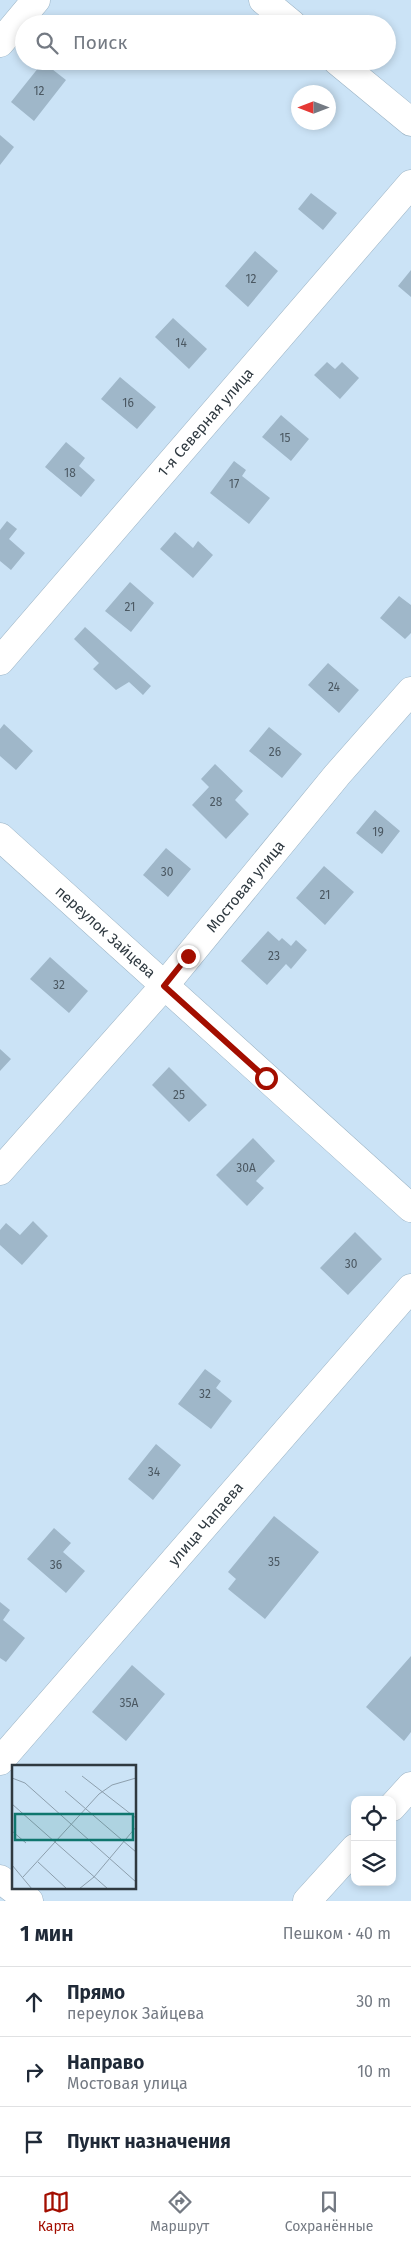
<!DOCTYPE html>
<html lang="ru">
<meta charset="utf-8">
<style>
:root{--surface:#fff;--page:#f2f2f3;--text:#1f2937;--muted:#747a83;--line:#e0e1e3;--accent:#a30e00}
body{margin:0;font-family:"Fira Sans",sans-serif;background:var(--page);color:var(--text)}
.controls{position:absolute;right:15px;bottom:15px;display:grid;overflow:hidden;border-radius:10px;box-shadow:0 2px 8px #0003}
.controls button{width:45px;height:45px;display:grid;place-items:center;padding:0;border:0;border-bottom:1px solid var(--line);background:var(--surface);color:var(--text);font:25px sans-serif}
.compass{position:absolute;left:291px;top:85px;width:45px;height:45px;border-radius:50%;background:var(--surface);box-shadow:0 2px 8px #0003;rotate:270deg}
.stop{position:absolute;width:15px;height:15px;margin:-11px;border:4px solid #a30e00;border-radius:50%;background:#fff}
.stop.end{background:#a30e00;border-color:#fff;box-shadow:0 1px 5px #0008}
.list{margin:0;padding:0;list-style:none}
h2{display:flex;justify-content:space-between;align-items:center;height:65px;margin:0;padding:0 20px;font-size:21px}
h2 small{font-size:16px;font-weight:400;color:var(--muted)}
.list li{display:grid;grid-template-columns:32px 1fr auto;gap:15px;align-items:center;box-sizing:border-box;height:70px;padding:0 20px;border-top:1px solid var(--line)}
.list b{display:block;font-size:19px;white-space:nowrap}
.list p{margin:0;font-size:16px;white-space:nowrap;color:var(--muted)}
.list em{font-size:16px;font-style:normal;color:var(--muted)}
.icon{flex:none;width:28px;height:28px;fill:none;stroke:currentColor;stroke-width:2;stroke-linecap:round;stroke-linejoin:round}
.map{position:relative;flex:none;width:411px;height:1901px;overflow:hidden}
.search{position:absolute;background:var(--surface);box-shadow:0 2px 8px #0003;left:15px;right:15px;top:15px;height:55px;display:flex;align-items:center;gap:12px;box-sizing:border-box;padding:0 18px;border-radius:28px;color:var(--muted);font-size:19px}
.sheet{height:275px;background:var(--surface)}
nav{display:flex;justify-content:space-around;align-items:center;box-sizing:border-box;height:70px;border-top:1px solid var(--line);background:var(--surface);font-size:14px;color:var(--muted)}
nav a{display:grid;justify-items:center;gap:2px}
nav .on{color:var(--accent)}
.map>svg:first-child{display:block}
.building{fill:#9fb7c9}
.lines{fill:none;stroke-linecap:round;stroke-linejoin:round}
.minor-casing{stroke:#9bb3c4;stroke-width:29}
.minor{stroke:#fff;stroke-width:28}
.route{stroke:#a30e00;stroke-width:6}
.labels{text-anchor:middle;stroke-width:4;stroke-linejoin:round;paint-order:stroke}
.number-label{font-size:12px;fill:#4b5862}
.street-label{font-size:15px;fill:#2f3940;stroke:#cbe3f6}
.inset-road{fill:none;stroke:#8d9fad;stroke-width:1}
.view{fill:#0f766e;fill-opacity:0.15;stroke:#0f766e;stroke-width:2.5}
.inset-edge{fill:none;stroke:#2f3940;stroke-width:2.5}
</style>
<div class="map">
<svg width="411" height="1901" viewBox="0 0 411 1901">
<rect width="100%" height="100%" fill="#cbe3f6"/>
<path class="building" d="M43,62L66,80L34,121L11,102Z
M0,135L14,147L0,165Z
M311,193L337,213L323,230L298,209Z
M255,251L278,271L248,307L225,286Z
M411,270V297L398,286Z
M173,318L207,349L189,369L155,337Z
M327,362L335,369L342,362L359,378L340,399L314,375Z
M120,377L156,407L137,429L101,399Z
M281,415L309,439L291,461L262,437Z
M66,442L85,458L79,466L95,480L81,497L45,467Z
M234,461L246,470L242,476L270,498L249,524L210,493Z
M7,521L17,529L9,539L25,553L11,570L0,561V530Z
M175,532L193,548L198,541L213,555L193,578L160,549Z
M130,582L154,603L131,632L105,611Z
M399,596L411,605V633L405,639L380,618Z
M85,627L151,686L143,695L129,682L116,690L93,669L99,663L74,639Z
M328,663L359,690L339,713L308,685Z
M4,724L33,751L16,770L0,756V729Z
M269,727L302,754L282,778L249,751Z
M215,764L243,791L235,800L249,814L226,839L192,805L209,787L201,779Z
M375,810L400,831L382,854L356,833Z
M166,848L191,869L168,897L143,875Z
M324,866L354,892L325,925L296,898Z
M268,931L279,941L282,938L291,946L296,940L307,950L291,969L286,964L267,985L241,961Z
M50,957L88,991L69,1013L30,979Z
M0,1049L11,1059L0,1071Z
M169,1067L207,1105L189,1122L152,1085Z
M253,1138L275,1161L256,1181L264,1188L247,1206L216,1175Z
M33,1221L48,1236L22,1265L0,1245V1230L6,1223L20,1235Z
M355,1232L382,1259L348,1295L320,1268Z
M205,1369L221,1381L216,1388L232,1401L211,1429L178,1404Z
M156,1444L181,1465L153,1500L128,1479Z
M274,1516L319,1552L265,1619L228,1589L236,1579L228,1572Z
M54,1528L71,1543L63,1552L85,1571L66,1593L27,1559Z
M0,1602L10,1610L3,1620L25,1638L6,1662L0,1658Z
M411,1656V1732L404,1741L366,1707Z
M132,1665L165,1694L126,1741L92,1712Z"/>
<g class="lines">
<g class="minor-casing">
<g id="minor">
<path d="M263,0L292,24"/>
<path d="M0,43L36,0"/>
<path d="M337,61L411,122"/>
<path id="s1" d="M0,661L411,184"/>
<path id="s2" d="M0,837L411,1208"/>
<path id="s3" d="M0,1171L164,986L337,775L411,691"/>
<path id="s4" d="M0,1761L411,1288"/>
<path d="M392,1807L411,1786"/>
<path d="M0,1879L29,1901"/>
<path d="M307,1901L355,1848"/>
</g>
</g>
<use href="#minor" class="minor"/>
</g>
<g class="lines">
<path class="route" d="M188,956L164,986L266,1078"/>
</g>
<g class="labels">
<g class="number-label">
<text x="39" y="95">12</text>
<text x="251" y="283">12</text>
<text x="181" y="347">14</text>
<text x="128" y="407">16</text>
<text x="285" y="442">15</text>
<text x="70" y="477">18</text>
<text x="234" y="488">17</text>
<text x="130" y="611">21</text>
<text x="334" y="691">24</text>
<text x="275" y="756">26</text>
<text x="216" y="806">28</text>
<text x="378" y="836">19</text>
<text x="167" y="876">30</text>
<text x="325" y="899">21</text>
<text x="274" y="960">23</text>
<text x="59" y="989">32</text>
<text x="179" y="1099">25</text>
<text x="246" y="1172">30А</text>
<text x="351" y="1268">30</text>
<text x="205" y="1398">32</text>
<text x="154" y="1476">34</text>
<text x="274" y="1566">35</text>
<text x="56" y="1569">36</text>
<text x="129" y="1707">35А</text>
</g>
<g class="street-label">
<text dy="5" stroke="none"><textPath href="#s1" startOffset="315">1-я Северная улица</textPath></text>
<text dy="5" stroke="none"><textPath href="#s3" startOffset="376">Мостовая улица</textPath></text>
<text dy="5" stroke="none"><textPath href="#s2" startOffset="142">переулок Зайцева</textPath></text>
<text dy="5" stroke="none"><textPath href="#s4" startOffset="314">улица Чапаева</textPath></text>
</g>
</g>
<g transform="translate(12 1765)">
<rect width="124" height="124" fill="#cbe3f6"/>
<path class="inset-road" d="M70,11L124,53M0,13L13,18L124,117M53,26L124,87M0,39L96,124M0,66L14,78M26,97L55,124M0,100L20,124M11,112L87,29L100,20L124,13M67,124L82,112L124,62"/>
<path class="view" d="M3,49H121V75H3Z"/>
<rect width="124" height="124" class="inset-edge"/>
</g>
</svg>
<div class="controls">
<button><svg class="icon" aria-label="locate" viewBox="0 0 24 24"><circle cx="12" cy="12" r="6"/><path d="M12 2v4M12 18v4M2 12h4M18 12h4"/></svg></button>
<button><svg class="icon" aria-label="layers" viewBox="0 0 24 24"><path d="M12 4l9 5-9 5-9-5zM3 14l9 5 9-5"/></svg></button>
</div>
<svg class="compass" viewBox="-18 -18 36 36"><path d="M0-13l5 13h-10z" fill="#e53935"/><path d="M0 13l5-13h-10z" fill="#747a83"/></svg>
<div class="stop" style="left:266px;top:1078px"></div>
<div class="stop end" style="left:188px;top:956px"></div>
<div class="search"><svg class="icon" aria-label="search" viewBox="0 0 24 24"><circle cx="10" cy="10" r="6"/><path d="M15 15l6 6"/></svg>Поиск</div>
</div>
<section class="sheet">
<h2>1 мин<small>Пешком · 40 m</small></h2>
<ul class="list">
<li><svg class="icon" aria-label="ahead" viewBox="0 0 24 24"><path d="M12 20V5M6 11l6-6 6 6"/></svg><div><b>Прямо</b><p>переулок Зайцева</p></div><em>30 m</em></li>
<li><svg class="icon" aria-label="right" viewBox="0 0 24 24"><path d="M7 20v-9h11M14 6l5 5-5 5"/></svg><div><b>Направо</b><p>Мостовая улица</p></div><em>10 m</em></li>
<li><svg class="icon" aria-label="arrive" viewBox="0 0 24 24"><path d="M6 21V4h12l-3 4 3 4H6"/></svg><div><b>Пункт назначения</b></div></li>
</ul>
</section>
<nav>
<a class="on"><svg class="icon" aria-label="map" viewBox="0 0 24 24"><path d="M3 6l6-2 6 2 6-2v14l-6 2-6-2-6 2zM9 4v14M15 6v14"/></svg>Карта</a>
<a><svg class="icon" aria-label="directions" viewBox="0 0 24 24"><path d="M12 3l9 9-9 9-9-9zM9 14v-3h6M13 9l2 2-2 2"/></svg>Маршрут</a>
<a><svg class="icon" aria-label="saved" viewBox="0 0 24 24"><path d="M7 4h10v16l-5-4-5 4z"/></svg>Сохранённые</a>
</nav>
